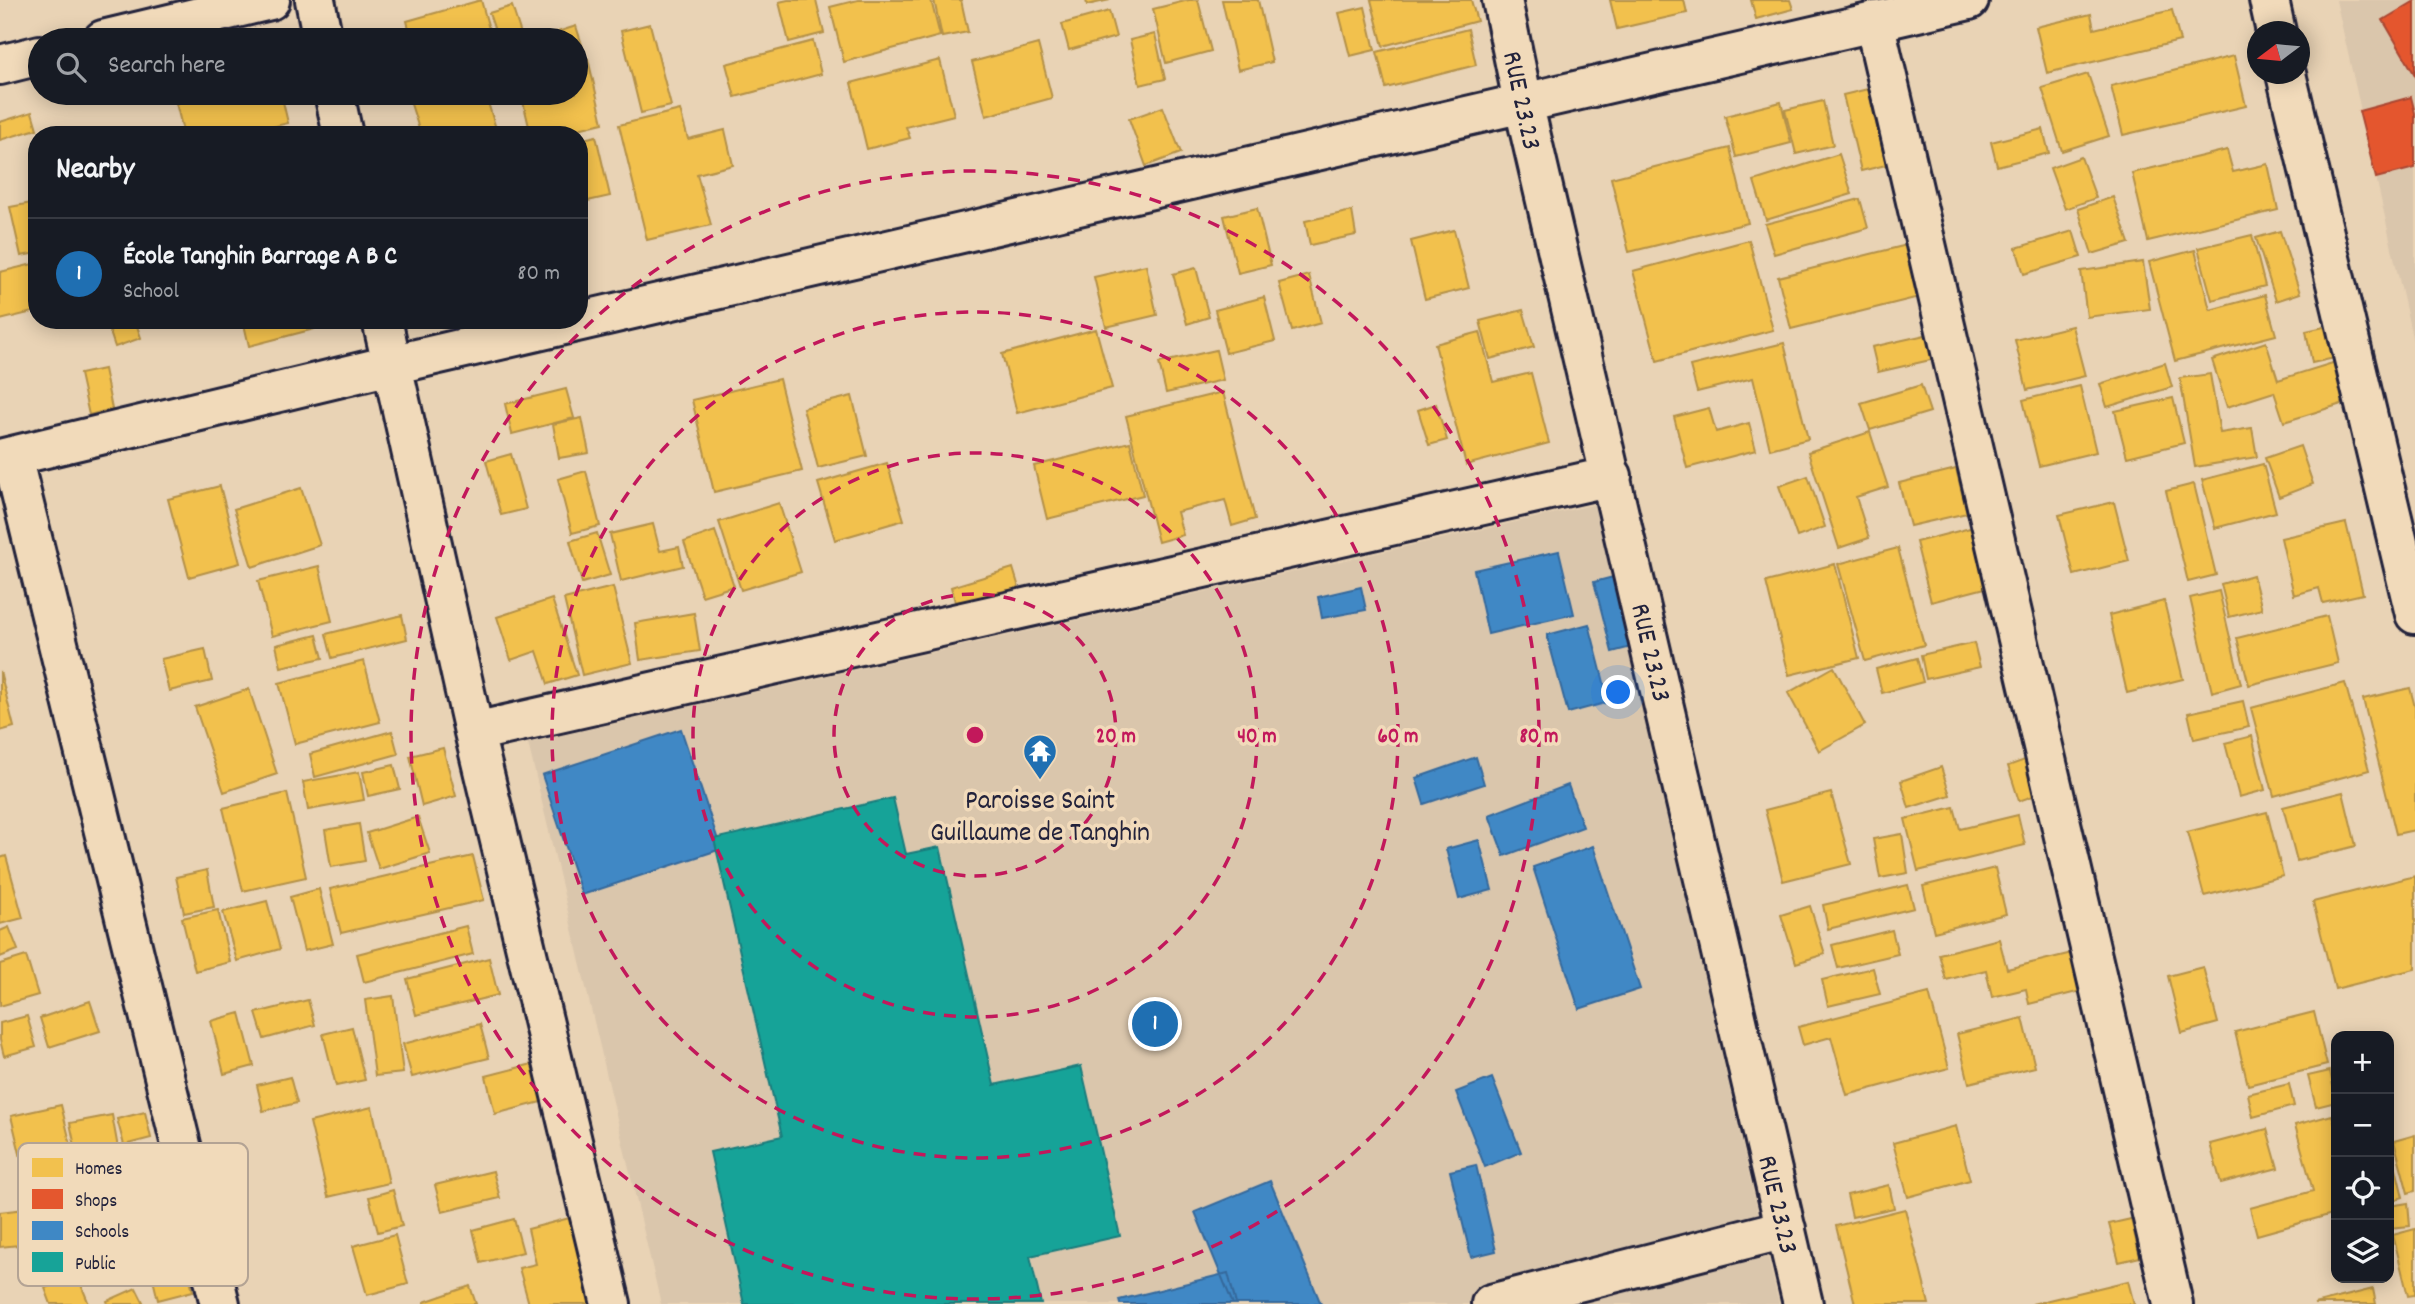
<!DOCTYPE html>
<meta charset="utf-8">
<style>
:root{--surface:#171b24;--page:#20242c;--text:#f1f3f6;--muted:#9ea1a6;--line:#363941;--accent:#1f6fb2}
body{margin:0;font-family:Dekko,sans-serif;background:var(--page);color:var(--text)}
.controls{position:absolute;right:21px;bottom:21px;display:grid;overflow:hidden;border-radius:14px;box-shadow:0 4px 18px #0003}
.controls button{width:63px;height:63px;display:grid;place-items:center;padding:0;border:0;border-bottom:2px solid var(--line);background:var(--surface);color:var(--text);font:35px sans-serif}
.compass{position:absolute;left:2247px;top:21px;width:63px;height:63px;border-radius:50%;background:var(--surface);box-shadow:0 4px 18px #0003;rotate:254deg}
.you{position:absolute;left:1619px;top:693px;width:24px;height:24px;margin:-18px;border:5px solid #fff;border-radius:50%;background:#1a73e8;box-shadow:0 0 0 10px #1a73e833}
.badge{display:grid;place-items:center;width:46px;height:46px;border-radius:50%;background:var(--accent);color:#fff;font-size:23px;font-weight:700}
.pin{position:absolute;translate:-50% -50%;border:4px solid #fff;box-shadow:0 2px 7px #0006}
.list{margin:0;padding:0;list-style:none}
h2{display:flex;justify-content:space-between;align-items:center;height:91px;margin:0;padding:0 28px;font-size:30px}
h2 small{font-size:23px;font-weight:400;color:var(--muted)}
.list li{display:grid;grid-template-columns:46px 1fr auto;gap:21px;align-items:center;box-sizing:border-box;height:112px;padding:0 28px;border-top:2px solid var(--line)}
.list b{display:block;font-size:26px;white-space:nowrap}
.list p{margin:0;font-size:23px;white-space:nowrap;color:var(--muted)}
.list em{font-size:23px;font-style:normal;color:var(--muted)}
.icon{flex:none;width:38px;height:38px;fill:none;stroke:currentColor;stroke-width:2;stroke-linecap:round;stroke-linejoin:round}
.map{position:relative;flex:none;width:2415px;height:1304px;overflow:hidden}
.search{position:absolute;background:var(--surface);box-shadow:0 4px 18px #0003;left:28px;top:28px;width:560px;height:77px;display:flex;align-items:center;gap:18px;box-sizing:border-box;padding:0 24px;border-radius:38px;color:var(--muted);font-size:26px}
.panel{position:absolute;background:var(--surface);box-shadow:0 4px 18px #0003;left:28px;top:126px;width:560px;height:203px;border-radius:28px}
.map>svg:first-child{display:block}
.built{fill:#dac6ac}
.homes{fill:#f2c14e;stroke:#b49148;stroke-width:2}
.shops{fill:#e4572e;stroke:#aa4732;stroke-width:2}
.schools{fill:#3f88c5;stroke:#36699c;stroke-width:2}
.public{fill:#17a398;stroke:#1a7c7c;stroke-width:2}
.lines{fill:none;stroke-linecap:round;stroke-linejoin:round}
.street-casing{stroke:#22223b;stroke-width:44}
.street{stroke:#f1daba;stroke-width:38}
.ring{fill:none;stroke:#c2185b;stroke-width:3.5;stroke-dasharray:12 9}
.labels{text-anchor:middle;stroke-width:7;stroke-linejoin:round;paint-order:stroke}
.street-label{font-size:28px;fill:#22223b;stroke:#f1daba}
.poi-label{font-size:28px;fill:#22223b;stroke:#f1daba}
.key{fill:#f1daba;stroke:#b3a394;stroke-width:2}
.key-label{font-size:19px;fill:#22223b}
.centre{fill:#c2185b;stroke:#f1daba;stroke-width:3.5}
.ring-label{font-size:21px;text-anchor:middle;font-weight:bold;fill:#c2185b;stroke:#f1daba;stroke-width:7;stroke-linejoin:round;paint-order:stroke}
</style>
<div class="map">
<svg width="2415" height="1304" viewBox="0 0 2415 1304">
<rect width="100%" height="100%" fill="#e9d3b5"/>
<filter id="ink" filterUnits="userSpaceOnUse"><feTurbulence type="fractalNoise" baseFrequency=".0143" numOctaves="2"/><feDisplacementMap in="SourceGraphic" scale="14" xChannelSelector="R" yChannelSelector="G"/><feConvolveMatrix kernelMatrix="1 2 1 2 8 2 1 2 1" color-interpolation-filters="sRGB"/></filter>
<g filter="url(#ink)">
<path class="built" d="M2336,0H2415V350Z
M1596,504L1779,1304H661L528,743Z"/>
<path class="homes" d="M481,0L492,40H412L407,21Z
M788,0H816L824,33L789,42L779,2Z
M858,0H931L940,36L844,62L830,7Z
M934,0H961L968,32L942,37Z
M1086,0H1110L1087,5Z
M1189,0H1198L1211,51L1166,63L1153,9Z
M1222,0H1258L1272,62L1238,70Z
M1371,0H1471L1477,21L1383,46Z
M1610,0H1684L1687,13L1617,29Z
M1751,0H1790L1793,9L1756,19Z
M512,6L522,37L513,40H498L489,13Z
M1365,7L1375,50L1350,56L1339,13Z
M2172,10L2180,41L2047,73L2036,27L2091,14L2094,29Z
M1109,11L1116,37L1069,50L1062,24Z
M650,24L671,106L641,113L621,31Z
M576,26L584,51L576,54V40H533Z
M1468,29L1476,65L1386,88L1377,52Z
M1155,34L1165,79L1140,85L1130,40Z
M813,41L821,74L735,97L726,64Z
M1038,44L1052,98L986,116L972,62Z
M2234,56L2246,106L2123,135L2111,86Z
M588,59L603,123L553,135H531L521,93H576V62Z
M940,60L954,115L906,127L910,138L867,149L851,83Z
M2088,74L2109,136L2062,151L2042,88Z
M1868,89L1886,165L1861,171L1843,95Z
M221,93H281L288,123L239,135H184L176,103Z
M438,93H485L498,135H421L410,101Z
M1823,101L1833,145L1796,154L1785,110Z
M1781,102L1791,143L1736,157L1725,116Z
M1163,107L1181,153L1146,166L1129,119Z
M680,110L688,139L725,130L733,165L697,174L711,225L647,240L619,125Z
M32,112L37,129L0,140V122Z
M2043,129L2049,153L1997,166L1991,142Z
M596,136L610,196L579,203V140Z
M1730,148L1748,223L1629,252L1611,178Z
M2227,150L2233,172L2268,164L2278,210L2148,241L2132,173Z
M1839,154L1852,194L1766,220L1754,181Z
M2081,157L2096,198L2065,209L2050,168Z
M2113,197L2129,243L2092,254L2078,209Z
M1860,199L1868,228L1774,254L1765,224Z
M37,202V253L21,256L10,207Z
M1257,208L1271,265L1238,273L1224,216Z
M1352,211L1356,235L1310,245L1305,221Z
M1454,230L1469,288L1425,299L1411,241Z
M2073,231L2081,257L2024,274L2016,248Z
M2280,231L2300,293L2276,301L2256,238Z
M2252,235L2265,286L2212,300L2198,248Z
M1749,240L1773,330L1657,361L1633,271Z
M1907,245L1919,297L1791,329L1778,277Z
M2195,250L2210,310L2265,295L2276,335L2175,361L2149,262Z
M2143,262L2150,309L2087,317L2081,271Z
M37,263V311L0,320V272Z
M1146,265L1157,315L1106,327L1094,277Z
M1196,268L1209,317L1187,324L1173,274Z
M1309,275L1321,323L1292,331L1279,283Z
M1264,297L1275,341L1226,353L1215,310Z
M1523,310L1534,347L1490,359L1480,321Z
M106,320H135L141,338L115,347Z
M243,320H311L314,329L249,346Z
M2333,325L2339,357L2312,363L2306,331Z
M2072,326L2085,376L2027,390L2015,340Z
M1096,329L1112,388L1017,413L1002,354Z
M1943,331L1948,356L1878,372L1872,347Z
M1480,332L1493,382L1531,373L1549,443L1466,465L1435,344Z
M2266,342L2278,380L2339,361L2351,401L2284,422L2274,392L2227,407L2212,360Z
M1784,343L1808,439L1770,449L1753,378L1697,392L1690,366Z
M1216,350L1223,380L1166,393L1159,363Z
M2165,363L2172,387L2107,407L2100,384Z
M104,369L112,409L89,415L80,374Z
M2210,374L2220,433L2252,428L2257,457L2195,467L2180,378Z
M779,379L802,471L714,492L692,400Z
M1921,385L1930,412L1870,430L1861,403Z
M2080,386L2096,452L2039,466L2023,400Z
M566,389L574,418L512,434L505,404Z
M1223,392L1255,519L1232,526L1225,500L1177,512L1183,535L1158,542L1126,416Z
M852,396L867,456L818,468L803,408Z
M2173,398L2184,443L2127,457L2115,411Z
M1436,404L1447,440L1429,445L1418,410Z
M1709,408L1716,432L1749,423L1756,450L1687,468L1674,417Z
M582,418L589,453L559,458L553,424Z
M1870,432L1888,487L1856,497L1869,538L1839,548L1808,452Z
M1130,442L1143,495L1047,519L1034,466Z
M2300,446L2313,484L2279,497L2265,458Z
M511,454L526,509L501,515L486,461Z
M887,463L904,520L835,540L818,483Z
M2263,464L2276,512L2215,528L2202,480Z
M1956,469L1967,513L1910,526L1899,483Z
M586,471L600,526L572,533L558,479Z
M1808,476L1825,527L1797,537L1779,486Z
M2194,484L2216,575L2188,582L2166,491Z
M220,486L240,563L189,577L168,499Z
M301,488L320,545L252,567L234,509Z
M2114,502L2129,561L2074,575L2059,515Z
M779,503L801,572L741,590L719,522Z
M2346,523L2363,594L2323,603L2319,588L2294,595L2281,538Z
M653,524L660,551L679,547L683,566L621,581L610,534Z
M1974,527L1989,587L1931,602L1916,542Z
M715,531L734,586L702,596L684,542Z
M597,533L610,575L582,583L570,541Z
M1898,548L1924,645L1865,661L1838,564Z
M1835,564L1859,658L1789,675L1766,582Z
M319,566L332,621L272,636L258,581Z
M1013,568L1023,601L960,620L951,587Z
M2253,575L2262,609L2229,617L2221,584Z
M613,587L632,663L582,675L564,599Z
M2219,591L2241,684L2212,692L2190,598Z
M552,599L577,675L548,684L537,651L511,660L497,617Z
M2164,601L2183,679L2127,693L2109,615Z
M694,613L700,651L640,660L635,623Z
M402,615L407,639L332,658L326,634Z
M2327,616L2338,663L2249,685L2237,638Z
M317,635L323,658L281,667L276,645Z
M1974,643L1980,667L1926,679L1921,655Z
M205,649L212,681L169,691L161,659Z
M1917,658L1923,682L1882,693L1876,669Z
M364,661L380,722L295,744L279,683Z
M1834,667L1865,725L1819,751L1788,693Z
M0,671L14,727L0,731Z
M2345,683L2369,770L2274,796L2251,708Z
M2410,688L2415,707V830L2396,834L2363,699Z
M249,689L277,774L224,792L195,707Z
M2243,701L2249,727L2194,739L2188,713Z
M392,731L398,754L315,777L310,754Z
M2252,736L2265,790L2239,797L2225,743Z
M443,748L456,796L422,806L410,756Z
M2033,757L2044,792L2019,801L2008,766Z
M394,765L400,789L368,796L363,772Z
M1941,767L1950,795L1909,808L1901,781Z
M359,772L364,800L308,810L303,782Z
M2343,792L2356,846L2297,861L2283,807Z
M287,793L306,877L243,891L223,808Z
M1831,793L1851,864L1783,881L1765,810Z
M1954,807L1960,829L2018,815L2025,845L1918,871L1905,819Z
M2267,812L2283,876L2204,896L2187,832Z
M418,817L430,853L379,869L367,833Z
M359,824L365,861L331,867L325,830Z
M1902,834L1908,873L1880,878L1873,839Z
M6,856L23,918L0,924V858Z
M473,856L484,900L341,933L330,889Z
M1995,868L2006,914L1934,932L1923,886Z
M207,870L214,907L184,913L176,877Z
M2415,876V969L2335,989L2313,902Z
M1908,885L1914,908L1828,929L1823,905Z
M319,889L333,944L304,951L290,897Z
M267,901L280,949L237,961L223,912Z
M1810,906L1825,954L1796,963L1781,915Z
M218,910L230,962L195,971L182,918Z
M466,926L473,954L364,982L357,954Z
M9,927L18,950L0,957V931Z
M1892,930L1898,954L1838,968L1832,945Z
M1999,939L2007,969L2072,953L2081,991L2029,1004L2026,989L1992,997L1986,970L1946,980L1939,954Z
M26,956L38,995L0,1006V964Z
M489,958L498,995L416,1015L407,979Z
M2203,967L2218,1023L2182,1033L2168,976Z
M1873,968L1880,994L1828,1006L1822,980Z
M1929,993L1949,1068L1847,1095L1831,1037L1803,1045L1798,1027Z
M393,996L403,1073L375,1076L365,1000Z
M308,1000L315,1025L264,1039L256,1013Z
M90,1001L100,1031L49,1047L40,1018Z
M2314,1012L2327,1065L2248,1085L2235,1032Z
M240,1013L254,1066L224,1074L211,1021Z
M27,1016L36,1047L4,1056L0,1040V1023Z
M2023,1018L2035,1067L1969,1083L1957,1034Z
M480,1024L489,1058L412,1077L403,1044Z
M352,1027L365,1080L336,1086L323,1034Z
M536,1063L545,1101L495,1114L486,1076Z
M2330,1071L2336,1102L2316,1107L2308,1076Z
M290,1077L297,1103L263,1111L257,1085Z
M2289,1084L2294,1106L2253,1117L2248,1094Z
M61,1105L72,1150L22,1162L11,1116Z
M372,1107L389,1183L328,1197L310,1122Z
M145,1112L151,1138L124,1145L117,1119Z
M112,1115L118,1148L77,1156L70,1123Z
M2332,1115L2336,1129V1213L2257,1235L2250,1208L2313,1191L2295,1125Z
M1956,1126L1970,1180L1908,1197L1893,1143Z
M2267,1129L2278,1168L2221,1183L2210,1144Z
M2415,1135V1191L2408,1193L2394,1141Z
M2389,1139L2403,1197L2389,1201Z
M493,1171L500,1198L442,1212L435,1185Z
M1889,1185L1894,1208L1852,1217L1847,1195Z
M393,1190L402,1226L378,1232L369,1197Z
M2408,1203L2410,1226L2389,1228V1206Z
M24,1209L29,1244L0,1247V1212Z
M1905,1209L1929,1304H1855L1836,1226Z
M577,1216L599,1304H529L519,1268L536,1264L528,1229Z
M514,1219L523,1252L481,1263L473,1230Z
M2131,1219L2140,1257L2119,1262L2109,1224Z
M2415,1229V1295L2408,1296L2393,1235Z
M395,1235L408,1284L367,1295L353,1246Z
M183,1251L193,1291L158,1300L148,1259Z
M77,1275L89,1304H51L45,1288Z
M2128,1281L2134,1304H2032Z
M470,1286L476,1304H424V1302Z
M136,1288L144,1304H108L107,1301Z
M2373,1289L2376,1304H2314Z"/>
<path class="shops" d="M2415,1V75L2383,20Z
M2411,97L2415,113V168L2376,178L2359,111Z"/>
<path class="schools" d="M1559,551L1574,614L1488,634L1474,570Z
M1621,575L1639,645L1612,652L1594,582Z
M1361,587L1366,610L1322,618L1318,597Z
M1589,624L1609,702L1568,713L1547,635Z
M681,729L721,849L582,895L542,775Z
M1476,757L1484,784L1424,804L1416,778Z
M1568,785L1583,827L1504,856L1489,815Z
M1479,840L1492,890L1459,899L1446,849Z
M1593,846L1640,989L1579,1009L1533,867Z
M1492,1078L1521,1152L1485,1167L1456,1092Z
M1476,1165L1496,1251L1471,1257L1450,1171Z
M1270,1181L1321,1304H1233L1195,1212Z
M1228,1273L1236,1304H1120L1119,1300Z"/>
<path class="public" d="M893,798L906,854L940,847L994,1085L1081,1066L1120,1236L1030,1256L1041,1304H744L710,1152L782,1136L714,839Z"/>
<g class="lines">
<g class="street-casing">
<path id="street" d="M315,0L323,40
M1502,0L1523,102L1803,1304
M2269,0L2276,32
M1874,21L2173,1304
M103,40L270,0
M0,65L40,55
M2286,74L2415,614
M334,93L343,135
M382,320L474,732L611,1304
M12,456L220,1304
M0,459L391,365L1969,0
M474,732L1612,476
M1491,1304L1786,1229"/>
</g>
<use href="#street" class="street"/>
</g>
</g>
<g class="ring">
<circle cx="975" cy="735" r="141"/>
<circle cx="975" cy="735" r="282"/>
<circle cx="975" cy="735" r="423"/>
<circle cx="975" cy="735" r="564"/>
</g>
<defs>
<g id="temple-pin" transform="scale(1.75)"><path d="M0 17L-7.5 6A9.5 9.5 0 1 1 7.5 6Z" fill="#1f6fb2" stroke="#f1daba"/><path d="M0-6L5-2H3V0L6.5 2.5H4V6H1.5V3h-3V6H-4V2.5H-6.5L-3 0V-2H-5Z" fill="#fff"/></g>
</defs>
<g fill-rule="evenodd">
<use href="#temple-pin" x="1040" y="751"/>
</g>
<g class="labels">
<g class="street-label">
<text transform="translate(1524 100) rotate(78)" y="10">RUE 23.23</text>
<text transform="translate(1653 652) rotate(77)" y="10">RUE 23.23</text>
<text transform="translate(1780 1204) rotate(77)" y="10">RUE 23.23</text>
</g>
<g class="poi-label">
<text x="1040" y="808">Paroisse Saint<tspan x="1040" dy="32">Guillaume de Tanghin</tspan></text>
</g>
</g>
<rect x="18" y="1143" width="230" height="143" rx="10" class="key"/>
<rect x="32" y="1158" width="31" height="19" fill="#f2c14e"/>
<rect x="32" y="1189" width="31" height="20" fill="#e4572e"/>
<rect x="32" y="1221" width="31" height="19" fill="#3f88c5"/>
<rect x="32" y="1252" width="31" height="20" fill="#17a398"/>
<g class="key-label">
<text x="75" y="1174">Homes</text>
<text x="75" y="1206">Shops</text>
<text x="75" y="1237">Schools</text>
<text x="75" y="1269">Public</text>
</g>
<circle cx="975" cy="735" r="10" class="centre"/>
<g class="ring-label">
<text x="1116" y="742">20 m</text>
<text x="1257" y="742">40 m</text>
<text x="1398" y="742">60 m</text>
<text x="1539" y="742">80 m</text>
</g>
</svg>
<div class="controls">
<button>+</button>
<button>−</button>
<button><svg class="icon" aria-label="locate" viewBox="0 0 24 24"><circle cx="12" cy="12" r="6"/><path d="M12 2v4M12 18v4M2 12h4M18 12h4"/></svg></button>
<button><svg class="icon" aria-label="layers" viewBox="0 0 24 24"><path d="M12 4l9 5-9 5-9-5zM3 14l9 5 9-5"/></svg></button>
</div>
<svg class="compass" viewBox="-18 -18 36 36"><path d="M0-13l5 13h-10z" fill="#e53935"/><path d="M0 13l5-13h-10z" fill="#9ea1a6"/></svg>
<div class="you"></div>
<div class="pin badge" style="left:1155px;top:1024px">1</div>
<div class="search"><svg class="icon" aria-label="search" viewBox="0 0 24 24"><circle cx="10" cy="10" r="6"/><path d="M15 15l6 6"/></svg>Search here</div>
<section class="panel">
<h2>Nearby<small></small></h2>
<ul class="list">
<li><span class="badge">1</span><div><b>École Tanghin Barrage A B C</b><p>School</p></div><em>80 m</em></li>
</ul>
</section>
</div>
